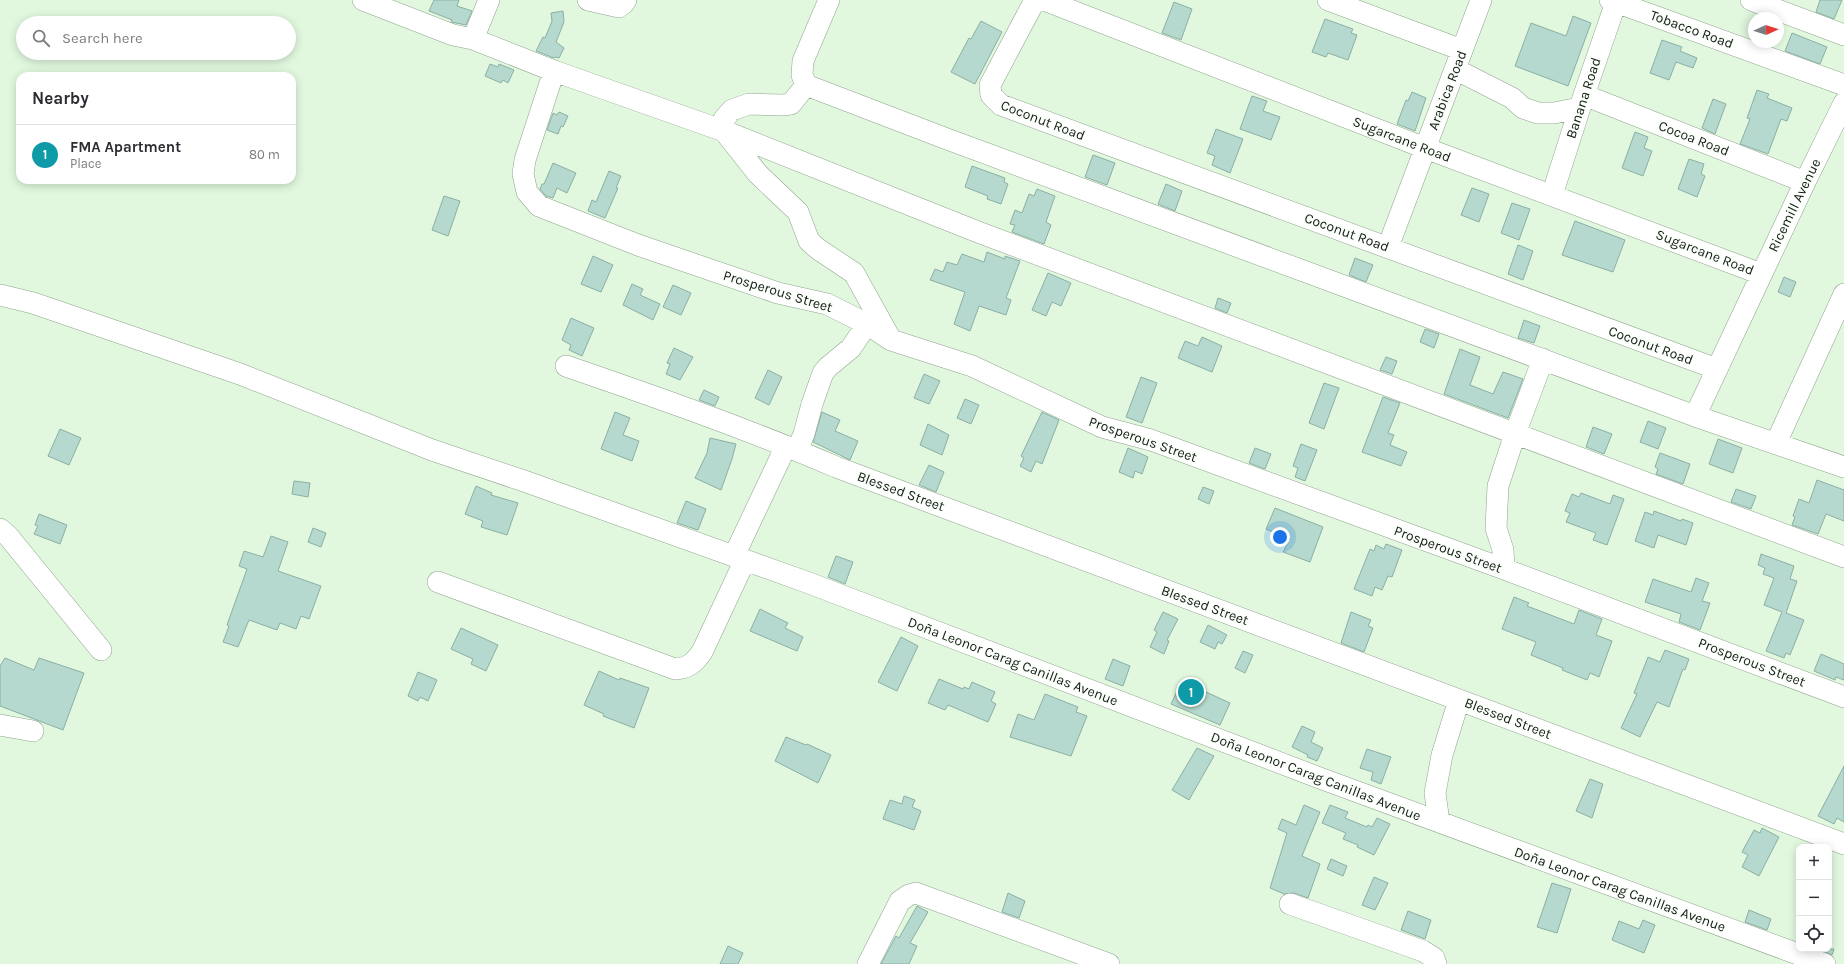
<!DOCTYPE html>
<meta charset="utf-8">
<style>
:root{--surface:#fff;--page:#f2f2f3;--text:#2b2b33;--muted:#7c7c81;--line:#e1e1e2;--accent:#7c3aed}
body{margin:0;font-family:Karla,sans-serif;background:var(--page);color:var(--text)}
.controls{position:absolute;right:12px;bottom:12px;display:grid;overflow:hidden;border-radius:8px;box-shadow:0 2px 10px #0003}
.controls button{width:36px;height:36px;display:grid;place-items:center;padding:0;border:0;border-bottom:1px solid var(--line);background:var(--surface);color:var(--text);font:20px sans-serif}
.compass{position:absolute;left:1748px;top:12px;width:36px;height:36px;border-radius:50%;background:var(--surface);box-shadow:0 2px 10px #0003;rotate:87deg}
.you{position:absolute;left:1280px;top:537px;width:14px;height:14px;margin:-10px;border:3px solid #fff;border-radius:50%;background:#1a73e8;box-shadow:0 0 0 6px #1a73e833}
.badge{display:grid;place-items:center;width:26px;height:26px;border-radius:50%;background:var(--accent);color:#fff;font-size:13px;font-weight:700}
.pin{position:absolute;translate:-50% -50%;border:2px solid #fff;box-shadow:0 1px 4px #0006}
.list{margin:0;padding:0;list-style:none}
h2{display:flex;justify-content:space-between;align-items:center;height:52px;margin:0;padding:0 16px;font-size:17px}
h2 small{font-size:13px;font-weight:400;color:var(--muted)}
.list li{display:grid;grid-template-columns:26px 1fr auto;gap:12px;align-items:center;box-sizing:border-box;height:60px;padding:0 16px;border-top:1px solid var(--line)}
.list b{display:block;font-size:15px;white-space:nowrap}
.list p{margin:0;font-size:13px;white-space:nowrap;color:var(--muted)}
.list em{font-size:13px;font-style:normal;color:var(--muted)}
.icon{flex:none;width:22px;height:22px;fill:none;stroke:currentColor;stroke-width:2;stroke-linecap:round;stroke-linejoin:round}
.map{position:relative;flex:none;width:1844px;height:964px;overflow:hidden}
.search{position:absolute;background:var(--surface);box-shadow:0 2px 10px #0003;left:16px;top:16px;width:280px;height:44px;display:flex;align-items:center;gap:10px;box-sizing:border-box;padding:0 14px;border-radius:22px;color:var(--muted);font-size:15px}
.panel{position:absolute;background:var(--surface);box-shadow:0 2px 10px #0003;left:16px;top:72px;width:280px;height:112px;border-radius:12px}
.map>svg:first-child{display:block}
.building{fill:#b5d9ce;stroke:#8cafa4}
.lines{fill:none;stroke-linecap:round;stroke-linejoin:round}
.minor-casing{stroke:#8fa48d;stroke-width:22}
.minor{stroke:#fff;stroke-width:21}
.labels{text-anchor:middle;stroke-width:3.5;stroke-linejoin:round;paint-order:stroke}
.street-label{font-size:14px;fill:#141c13;stroke:#fafffa}
</style>
<div class="map">
<svg width="1844" height="964" viewBox="0 0 1844 964">
<rect width="100%" height="100%" fill="#e1f8df"/>
<path class="building" d="M434,0H459L457,6L472,11L466,25L451,22L452,20L429,11Z
M1820,0H1842L1834,19L1816,12Z
M1174,2L1192,9L1181,40L1162,33Z
M563,11L564,22L556,42L564,48L559,58L555,57L554,58L536,51L543,37L545,38L552,21L551,13Z
M1573,16L1591,23L1568,86L1515,66L1531,23L1566,36Z
M1325,19L1353,29L1351,33L1357,35L1348,60L1328,53L1326,57L1312,52Z
M981,21L1002,32L975,84L951,72L969,38L971,39Z
M1792,33L1827,47L1820,64L1785,51Z
M1662,40L1682,47L1680,51L1697,58L1693,68L1676,62L1669,80L1650,73Z
M490,64L498,67L499,64L514,70L508,83L503,80L501,83L485,76Z
M1757,90L1769,94L1767,98L1792,108L1787,121L1781,119L1768,154L1740,144L1750,119L1747,118Z
M1412,92L1426,98L1415,131L1397,124L1406,100L1408,101Z
M1252,96L1267,101L1263,111L1280,117L1271,140L1240,129Z
M1713,99L1726,104L1715,134L1702,128Z
M559,112L568,116L563,127L561,126L558,134L547,130L553,113L557,115Z
M1216,129L1243,139L1230,173L1212,165L1215,156L1207,153Z
M1635,132L1648,137L1644,148L1652,151L1643,176L1622,168Z
M1093,155L1115,163L1107,185L1085,177Z
M1689,159L1704,164L1701,174L1705,176L1697,197L1678,189Z
M553,163L576,173L567,193L557,188L553,198L546,196L540,189L542,184H544Z
M972,166L1005,178L1004,182L1008,184L1001,204L987,199L988,196L965,187Z
M609,171L621,176L616,188H618L605,218L588,211L592,200L596,202Z
M1166,184L1182,191L1175,211L1158,204Z
M1472,188L1489,194L1479,222L1461,215Z
M1037,189L1055,196L1046,222L1051,225L1044,244L1012,232L1015,225L1010,224L1015,210L1022,213L1029,194L1034,196Z
M444,196L460,201L448,236L432,230Z
M1512,203L1530,209L1519,240L1501,233Z
M1575,221L1625,240L1613,272L1562,255Z
M1518,245L1533,251L1523,280L1508,274Z
M987,252L1005,259V256L1020,261L1006,298L1011,300L1006,315L979,306L970,331L954,324L965,292L930,280L935,269L943,272L947,262L957,265L962,254L984,262Z
M593,256L613,265L601,292L581,284Z
M1355,258L1373,265L1366,282L1349,275Z
M1048,273L1071,283L1061,306L1052,302L1046,316L1032,310Z
M1784,277L1796,282L1790,297L1778,292Z
M632,284L643,289L640,295L660,304L653,320L623,305Z
M673,285L691,293L681,315L663,307Z
M1218,298L1231,303L1227,313L1215,308Z
M571,318L594,328L582,356L569,350L571,345L562,340Z
M1524,320L1540,326L1534,343L1518,338Z
M1425,329L1439,334L1434,348L1420,342Z
M1202,337L1222,346L1212,372L1178,358L1185,341L1198,346Z
M674,348L693,357L680,380L666,374L670,364L667,363Z
M1460,349L1480,357L1470,385L1493,394L1503,372L1523,379L1508,418L1444,394Z
M1386,357L1397,361L1392,374L1380,370Z
M768,370L782,377L769,405L755,398Z
M924,374L940,381L929,404L914,398Z
M1141,377L1157,383L1142,423L1126,417Z
M1324,383L1339,388L1324,429L1309,423Z
M704,390L719,397L715,406L699,400Z
M1383,397L1400,403L1388,433L1394,435L1390,445L1407,452L1401,466L1362,452Z
M965,399L979,405L971,424L957,418Z
M615,412L630,418L623,435L639,441L632,461L601,449Z
M822,412L840,420L835,431L858,441L850,460L813,442Z
M1042,412L1059,420L1042,464L1036,461L1031,472L1020,466L1024,458L1021,456Z
M1648,421L1666,428L1658,449L1640,442Z
M928,424L949,435L942,455L920,445Z
M1593,427L1612,434L1604,454L1586,447Z
M60,429L81,438L69,465L48,456Z
M710,438L736,444L732,459L721,490L695,478L707,453Z
M1718,439L1742,448L1733,473L1709,464Z
M1301,444L1317,450L1305,481L1295,477L1298,468L1293,466Z
M1128,448L1148,457L1142,474L1135,471L1133,478L1119,472Z
M1255,448L1271,454L1265,469L1249,463Z
M1660,453L1690,464L1683,484L1656,474L1658,469L1655,467Z
M929,465L944,472L936,492L919,485Z
M1817,480L1844,490V521L1826,514L1818,534L1792,525L1795,517L1793,516L1799,499L1809,503Z
M294,481L310,483L308,497L292,494Z
M476,486L492,493L491,495L518,503L507,535L481,527L483,521L465,514Z
M1203,487L1214,491L1209,504L1198,499Z
M1736,489L1756,496L1751,509L1731,502Z
M1581,493L1610,504L1613,495L1624,499L1607,545L1593,540L1596,533L1566,522L1570,513L1565,511L1572,494L1579,497Z
M686,501L706,509L698,530L677,523Z
M1275,508L1323,527L1310,562L1283,552L1290,539L1266,529Z
M1654,511L1681,521L1682,519L1693,523L1686,545L1658,535L1654,548L1635,541L1645,512L1653,515Z
M39,514L67,525L60,544L34,534L38,526L35,525Z
M313,528L326,533L321,547L308,542Z
M271,536L288,542L278,571L321,586L309,619L301,616L296,629L280,623L277,630L249,620L238,647L223,642L229,626L227,625L247,569L239,566L244,551L263,557Z
M1386,544L1402,550L1392,577L1388,576L1382,590L1375,587L1372,596L1354,589L1370,549L1374,551L1376,545L1384,549Z
M1761,554L1794,566L1790,579L1797,581L1786,613L1804,620L1790,655L1786,653L1784,658L1766,651L1782,612L1764,605L1774,578L1763,574L1765,568L1758,565Z
M836,556L853,562L845,584L828,577Z
M1696,578L1709,583L1702,601L1710,603L1700,630L1679,622L1681,614L1645,602L1653,579L1691,592Z
M1514,597L1529,603L1527,606L1574,624L1579,610L1602,619L1596,635L1612,641L1599,677L1590,673L1587,680L1562,670L1563,668L1531,655L1536,642L1502,629Z
M760,609L788,623L785,628L803,637L797,651L750,631Z
M1163,612L1178,619L1167,640L1169,641L1164,654L1150,647L1157,632L1154,630Z
M1351,612L1371,620L1368,626L1373,628L1364,652L1341,643Z
M1208,625L1227,635L1222,644L1218,642L1215,649L1200,642Z
M461,628L498,645L486,671L471,664L473,659L451,649Z
M901,637L918,646L897,691L878,682Z
M1665,650L1689,659L1685,670L1683,669L1669,707L1657,702L1640,737L1621,728L1637,694L1634,693L1648,657L1660,662Z
M1243,651L1253,655L1245,673L1235,668Z
M1821,654L1844,664V680L1836,677L1835,680L1814,671Z
M5,658L34,670L39,658L84,673L63,730L0,706V666Z
M1113,659L1130,666L1123,686L1105,679Z
M599,671L619,680L620,678L649,688L634,728L603,716L604,714L584,705Z
M418,672L437,680L428,701L420,697L418,701L408,696Z
M939,679L963,689L964,687L969,689L972,682L995,692L991,701L996,704L988,722L948,705L945,710L928,703Z
M1182,681L1230,703L1220,725L1171,704Z
M1045,694L1078,707L1076,712L1087,716L1071,756L1010,737L1018,714L1034,720Z
M1302,726L1315,732L1311,742L1323,748L1317,761L1307,757L1308,755L1292,747Z
M786,737L806,745L807,744L831,755L818,783L775,761Z
M1197,748L1214,756L1189,800L1172,790Z
M1367,749L1391,757L1381,784L1371,780L1373,772L1360,768Z
M1844,766V822L1837,818L1834,824L1818,816Z
M1590,779L1603,784L1592,818L1576,811Z
M904,796L915,800L912,807L921,811L914,830L883,819L890,800L902,804Z
M1304,805L1320,812L1302,856L1320,864L1308,898L1294,893L1284,894L1270,888L1287,833L1278,829L1282,819L1296,825Z
M1330,805L1348,812L1345,818L1367,827L1368,825L1372,827L1377,818L1390,824L1374,855L1357,847L1358,845L1343,839L1346,833L1322,823Z
M1762,828L1779,837L1759,876L1742,867L1748,855L1742,852L1754,830L1760,833Z
M1331,859L1347,866L1343,876L1327,869Z
M1374,877L1388,883L1375,910L1362,905Z
M1552,883L1571,889L1557,933L1537,927Z
M1008,893L1025,901L1019,918L1002,912Z
M917,906L928,912L910,943L917,946L909,964H881L896,936L899,938Z
M1749,910L1771,919L1767,930L1745,922Z
M1408,911L1431,920L1425,939L1401,930Z
M1643,920L1655,925L1644,953L1612,940L1619,921L1639,929Z
M728,946L743,953L738,964H720Z
M1819,949H1834L1832,955Z"/>
<g class="lines">
<g class="minor-casing">
<path id="minor" d="M363,0L453,35L473,39
M489,0L473,39L554,71L724,131L978,232L1844,557
M588,0L619,7L624,3L626,0
M829,0L803,61L802,75L806,85L947,139L1695,416L1844,467
M1035,0L990,85L991,95L1001,105L1717,369
M1044,0L1425,148L1761,274
M1328,0L1462,50
M1610,0L1844,85
M1751,0L1844,35
M1455,69L1512,98L1523,108L1538,113H1554L1579,108
M554,71L525,160L523,174L527,192L539,206L638,245L778,293L827,304L867,324L891,340L972,366L1102,427L1151,440L1504,569L1844,697
M806,85L791,104L783,105L749,104L732,110L724,119V131L758,174L798,212L809,241L818,249L854,273L890,338
M1584,95L1805,182
M1552,195L1584,95L1616,2
M1388,247L1481,0
M0,295L33,303L240,374L432,450L527,482L809,583L1317,777L1825,964
M566,366C656,397 748,429 836,467L1844,844
M1695,416L1805,182L1844,103
M1776,443L1844,294
M797,450L804,434L812,404L823,373L828,367L851,348L867,324
M0,529L8,536L101,650
M734,556L786,446
M1504,569L1503,550L1496,528L1498,486L1515,434L1543,359
M438,582L675,669C689,668 694,663 702,652L745,560
M0,725L33,731
M1439,822L1435,793L1442,755L1459,700
M1290,904L1423,951L1434,958L1436,964
M868,964L900,901L909,895L916,893L1109,964"/>
</g>
<use href="#minor" class="minor"/>
</g>
<g class="labels">
<g class="street-label">
<text transform="translate(1692 29) rotate(20)" y="5">Tobacco Road</text>
<text transform="translate(1447 90) rotate(-69)" y="5">Arabica Road</text>
<text transform="translate(1583 98) rotate(-72)" y="5">Banana Road</text>
<text transform="translate(1043 120) rotate(21)" y="5">Coconut Road</text>
<text transform="translate(1694 138) rotate(21)" y="5">Cocoa Road</text>
<text transform="translate(1402 139) rotate(21)" y="5">Sugarcane Road</text>
<text transform="translate(1794 205) rotate(-64)" y="5">Ricemill Avenue</text>
<text transform="translate(1347 232) rotate(20)" y="5">Coconut Road</text>
<text transform="translate(1705 252) rotate(21)" y="5">Sugarcane Road</text>
<text transform="translate(778 291) rotate(17)" y="5">Prosperous Street</text>
<text transform="translate(1651 345) rotate(20)" y="5">Coconut Road</text>
<text transform="translate(1143 439) rotate(19)" y="5">Prosperous Street</text>
<text transform="translate(901 491) rotate(20)" y="5">Blessed Street</text>
<text transform="translate(1448 549) rotate(20)" y="5">Prosperous Street</text>
<text transform="translate(1205 605) rotate(20)" y="5">Blessed Street</text>
<text transform="translate(1013 661) rotate(21)" y="5">Doña Leonor Carag Canillas Avenue</text>
<text transform="translate(1752 662) rotate(21)" y="5">Prosperous Street</text>
<text transform="translate(1508 718) rotate(21)" y="5">Blessed Street</text>
<text transform="translate(1316 776) rotate(21)" y="5">Doña Leonor Carag Canillas Avenue</text>
<text transform="translate(1620 889) rotate(20)" y="5">Doña Leonor Carag Canillas Avenue</text>
</g>
</g>
</svg>
<div class="controls">
<button>+</button>
<button>−</button>
<button><svg class="icon" aria-label="locate" viewBox="0 0 24 24"><circle cx="12" cy="12" r="6"/><path d="M12 2v4M12 18v4M2 12h4M18 12h4"/></svg></button>
</div>
<svg class="compass" viewBox="-18 -18 36 36"><path d="M0-13l5 13h-10z" fill="#e53935"/><path d="M0 13l5-13h-10z" fill="#7c7c81"/></svg>
<div class="you"></div>
<div class="pin badge" style="left:1191px;top:692px;background:#0f9aa8">1</div>
<div class="search"><svg class="icon" aria-label="search" viewBox="0 0 24 24"><circle cx="10" cy="10" r="6"/><path d="M15 15l6 6"/></svg>Search here</div>
<section class="panel">
<h2>Nearby<small></small></h2>
<ul class="list">
<li><span class="badge" style="background:#0f9aa8">1</span><div><b>FMA Apartment</b><p>Place</p></div><em>80 m</em></li>
</ul>
</section>
</div>
